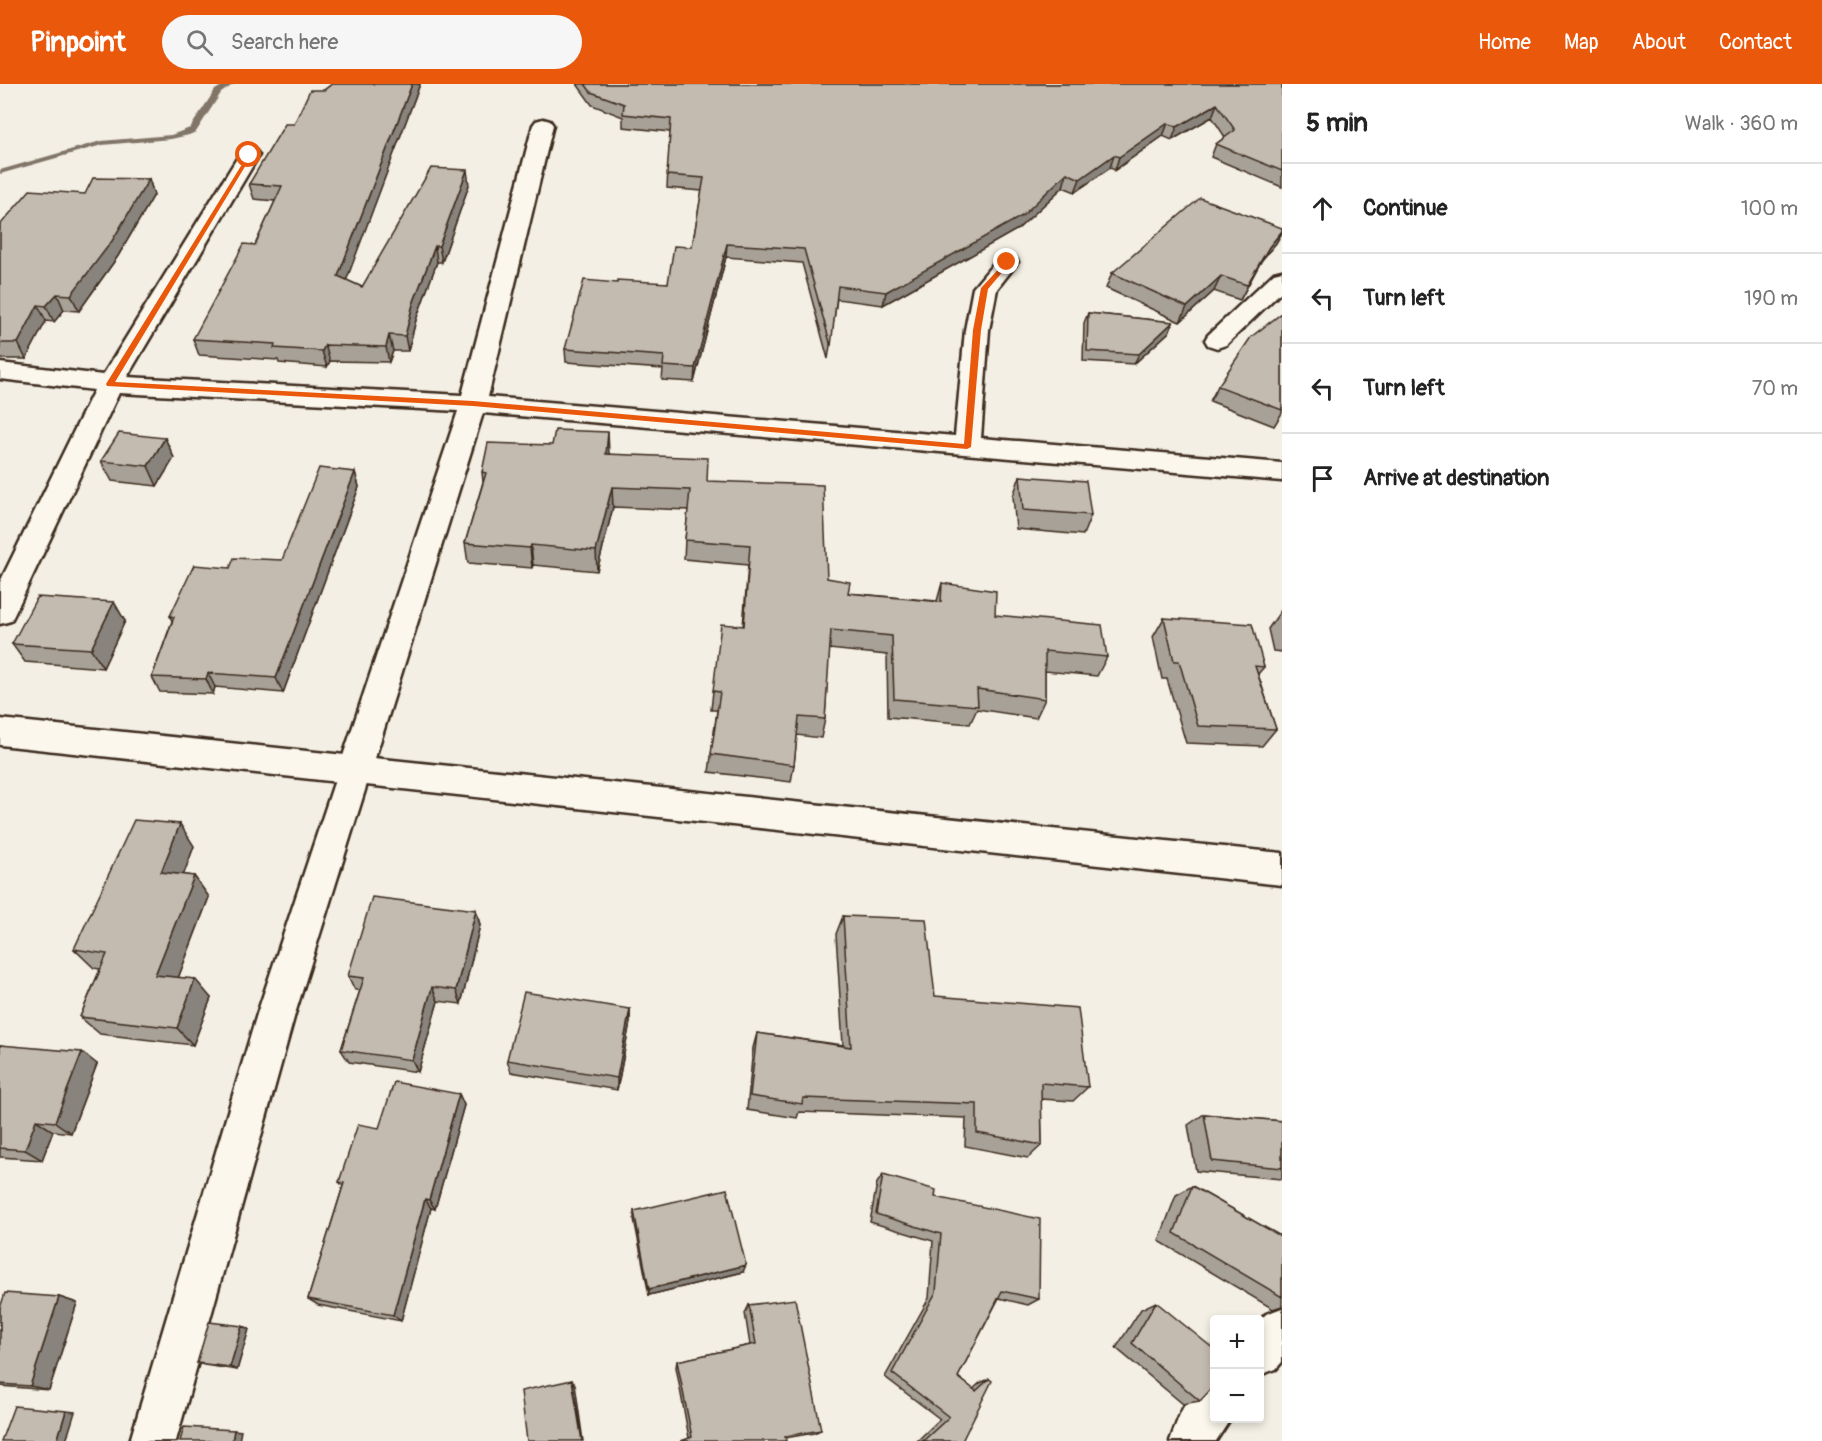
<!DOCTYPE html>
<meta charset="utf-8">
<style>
:root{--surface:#fff;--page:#f6f6f6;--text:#222;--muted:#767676;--line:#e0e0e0;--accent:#ea580c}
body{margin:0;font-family:Pangolin,sans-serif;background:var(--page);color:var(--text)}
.controls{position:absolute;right:18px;bottom:18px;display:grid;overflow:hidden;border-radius:6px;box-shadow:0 3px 9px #0003}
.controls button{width:54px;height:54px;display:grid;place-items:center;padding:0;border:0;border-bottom:2px solid var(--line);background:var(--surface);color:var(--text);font:30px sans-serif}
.stop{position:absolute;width:18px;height:18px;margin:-14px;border:4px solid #ea580c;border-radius:50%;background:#fff}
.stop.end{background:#ea580c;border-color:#fff;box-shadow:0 2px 6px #0008}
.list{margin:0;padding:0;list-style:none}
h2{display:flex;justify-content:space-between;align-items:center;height:78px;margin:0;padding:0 24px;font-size:26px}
h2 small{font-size:20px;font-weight:400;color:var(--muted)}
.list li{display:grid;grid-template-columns:39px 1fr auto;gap:18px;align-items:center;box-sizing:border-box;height:90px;padding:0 24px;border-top:2px solid var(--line)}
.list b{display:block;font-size:22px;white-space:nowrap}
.list em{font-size:20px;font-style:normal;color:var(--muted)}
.icon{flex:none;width:33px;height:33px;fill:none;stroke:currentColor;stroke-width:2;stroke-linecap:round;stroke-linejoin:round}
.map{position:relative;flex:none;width:1282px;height:1357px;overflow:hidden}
header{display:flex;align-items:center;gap:36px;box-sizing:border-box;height:84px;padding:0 30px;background:var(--accent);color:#fff}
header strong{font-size:28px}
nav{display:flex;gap:33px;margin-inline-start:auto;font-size:21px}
.search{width:420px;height:54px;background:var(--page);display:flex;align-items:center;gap:15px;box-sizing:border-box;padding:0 21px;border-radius:33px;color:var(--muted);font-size:22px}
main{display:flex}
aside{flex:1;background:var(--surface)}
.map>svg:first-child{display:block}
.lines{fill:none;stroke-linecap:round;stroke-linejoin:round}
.stream{fill:#817468;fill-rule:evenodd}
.street-casing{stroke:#3b2a1e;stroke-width:5}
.secondary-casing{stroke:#3b2a1e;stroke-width:5}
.street{fill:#fbf7ec;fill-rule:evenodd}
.secondary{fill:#fbf7ec;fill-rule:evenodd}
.wall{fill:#a8a197;stroke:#3b2a1e;stroke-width:1.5}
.shaded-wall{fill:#88837b;stroke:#3b2a1e;stroke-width:1.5}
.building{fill:#c3bbb0;stroke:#3b2a1e;stroke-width:1.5}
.route{fill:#ea580c}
</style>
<header>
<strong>Pinpoint</strong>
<div class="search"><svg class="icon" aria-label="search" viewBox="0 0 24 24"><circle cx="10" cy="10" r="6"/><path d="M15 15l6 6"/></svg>Search here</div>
<nav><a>Home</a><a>Map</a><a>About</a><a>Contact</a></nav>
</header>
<main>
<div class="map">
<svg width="1282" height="1357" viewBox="0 0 1282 1357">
<rect width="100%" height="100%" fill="#f3efe4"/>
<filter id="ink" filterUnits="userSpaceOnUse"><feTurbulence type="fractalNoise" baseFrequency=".0167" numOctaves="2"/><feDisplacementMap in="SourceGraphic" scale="12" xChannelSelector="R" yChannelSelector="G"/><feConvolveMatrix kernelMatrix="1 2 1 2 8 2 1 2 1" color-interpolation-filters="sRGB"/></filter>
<g filter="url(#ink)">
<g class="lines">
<path class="stream" d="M225,0H234L221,9L196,48L189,51L171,55L102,61L0,90V86L101,57L171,51L190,44L215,6Z"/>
<g class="street-casing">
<path id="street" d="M543,35L550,37L553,41L488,313L955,352L965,246L973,204L999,173L1007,171L1015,173L1018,178L997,205L989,246L981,354L1282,379V397L483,329L295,930L176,1357H130L257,930L458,327L119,309L15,529L11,537L0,540V498L94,306L0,295V279L103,291L239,71L242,67L249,65L256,67L259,71L127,293L462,311L533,41L536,37Z
M1282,187V207L1226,261L1217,264L1208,261L1205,256L1208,251L1274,189Z
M1282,1224V1278L1276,1285L1260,1291V1237L1266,1230Z
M1214,1296V1334H1231L1216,1357H1170C1180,1330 1185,1308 1214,1296Z"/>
</g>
<g class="secondary-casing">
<path id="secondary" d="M0,635L1282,769V801L0,661Z"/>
</g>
<use href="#street" class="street"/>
<use href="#secondary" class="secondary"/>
</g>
<path class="wall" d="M332,0H420L346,196L362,203L469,101L442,178H437L416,236L408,267H393L389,278L330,277L327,283L279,279L278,276L199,271L193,255L255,161L275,117L254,115L249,100L294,40L324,6Z
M577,0H1282V103L1211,73L1216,60L1225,53L1212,33L1172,56L1163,52L1115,86L1110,84L1075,108L1063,103L1018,145L883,221L837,215L828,275L802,179L726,173L694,298L662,296L663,285L566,278L565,265L617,199H668L692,163L702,107L667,104L670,48L623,43V33L592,21Z
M149,95L154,111L118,172L79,227L64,226L54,238L46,237L26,275H0V141L85,110Z
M1282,144V149L1276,159L1261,177L1240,216L1214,207L1180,238L1106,204L1112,189Z
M1088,229L1173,238L1169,248L1134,280L1083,277L1084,239Z
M1282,229V329L1274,342L1210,317L1218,302Z
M165,354L174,374L157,402L112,397L101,377Z
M609,370L707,397L827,494L848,509L937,517L942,499L995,531L1107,573L1097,592L1045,587V615L1036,634L977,625L970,640L888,633L887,571L829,565L825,635L821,654L797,651L794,681L791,698L709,688L717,626H711L713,607L743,542L748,481L684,475L685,456L688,426L613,423L597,487L533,481L532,484L468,479L465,459L483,398L482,388Z
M355,388L359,403L283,609L215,603L213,610L160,608L152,593L172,537L170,532L230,484L282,476Z
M1020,392L1091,431L1083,451L1016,445L1013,412Z
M1282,525V568L1273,567L1268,545Z
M1164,534L1264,583L1258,590L1276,645L1262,662L1186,659L1167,595H1162L1153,553Z
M125,537L103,584L25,578L12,560Z
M194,762L183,791L194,792L209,813L178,894L211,914L193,961L100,950L80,933L100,885L94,884L74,865Z
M476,826L480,841L461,920L438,917L418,988L349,978L341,966L360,906H355L348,892Z
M843,832L935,912L1088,1003L1073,1017L1041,1015L1042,1061L1028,1074L965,1062L966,1034L799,1028L797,1034L747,1026L753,964L757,949L843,961L836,850Z
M630,925V938L617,1006L511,988L507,976Z
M0,961L97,980L71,1049L53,1047L42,1076L0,1073Z
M459,1010L464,1021L435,1125L431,1124L401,1237L318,1221L308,1215L343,1102L339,1098L379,1044Z
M1204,1030L1282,1037V1094L1281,1095L1196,1087L1188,1041Z
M883,1091L935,1113L1039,1215L1028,1221L999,1214L958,1293L973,1305L980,1299L989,1295L962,1357H917L940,1335L885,1293L929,1214L933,1157L870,1138L877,1099Z
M1192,1102L1282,1153V1222L1273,1225L1159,1157L1176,1111Z
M634,1127L743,1188L649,1211L634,1135Z
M59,1213L77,1219L49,1306L0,1302V1224Z
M1156,1218L1200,1317L1183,1320L1116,1264L1141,1225Z
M749,1221L821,1346L814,1349L785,1354H689L676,1283L677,1277L750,1261L745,1229Z
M242,1242L249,1245L237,1286L204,1281L197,1279Z"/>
<path class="shaded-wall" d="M412,0H420L342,208L338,192Z
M1217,20L1212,33L1172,56L1177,43Z
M1168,39L1163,52L1115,86L1119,73Z
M1114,71L1110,84L1075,108L1080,95Z
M467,86L469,101L442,178L439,162Z
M1067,89L1063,103L1018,145L883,221L886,208Z
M149,95L154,111L118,172L79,227L71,211Z
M1282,147L1276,159L1261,177L1240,216L1269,163Z
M727,160L726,173L694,298L695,284Z
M435,162L437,178L416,236L408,267L405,252L413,220Z
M1221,192L1214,207L1180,238L1187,223Z
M57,210L64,226L54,238L46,222Z
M38,221L46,237L26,275L18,259Z
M1173,238L1169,248L1134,280L1139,270Z
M389,251L393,267L389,278L386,263Z
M325,261L330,277L327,283L322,267Z
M608,348L609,369L606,390V370Z
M165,354L174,374L157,402L148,382Z
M355,388L359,403L283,609L276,594Z
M612,403L613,423L597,487L596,467Z
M531,461L533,481L532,484L530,464Z
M114,518L125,537L103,584L91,565Z
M208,589L215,603L213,610L206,595Z
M180,740L194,762L177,809L161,788Z
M194,792L209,813L172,910L155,891Z
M476,826L480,841L461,920L456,906Z
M195,895L211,914L193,961L177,944Z
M432,903L438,917L418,988L412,976Z
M630,925V938L617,1006V994Z
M82,968L97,980L71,1049L55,1038Z
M459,1010L464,1021L435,1125L429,1116Z
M36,1036L53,1047L42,1076L25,1066Z
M425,1115L431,1124L401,1237L393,1231Z
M746,1181L743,1188L649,1211V1205Z
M59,1213L77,1219L49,1306L30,1302Z
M242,1242L249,1245L237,1286L230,1283Z
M572,1296L575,1300L583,1357H582Z
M66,1327L75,1328L66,1357H57Z
M234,1346L241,1347L239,1357H232Z"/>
<path class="building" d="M332,0H412L338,192L362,203L431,84L467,86L439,162H435L413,220L405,252L389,251L386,263L325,261L322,267L274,264L275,260L193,255L244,160L255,161L282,102L249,100L285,40H294L310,6H324Z
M585,0H1282V87L1216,60L1235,46L1217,20L1177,43L1168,39L1119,73L1114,71L1080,95L1067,89L1022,132L886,208L838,202L831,262L804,165L727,160L695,284L663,282L664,272L565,265L584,196L617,199V196L668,199L674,162L692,163L704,94L667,91L671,35L623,30L624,20L591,8Z
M93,94L149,95L112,157L71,211L57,210L46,222L38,221L18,259H0V141L30,106L85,110Z
M1200,114L1282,144V147L1269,163L1247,201L1221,192L1187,223L1112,189Z
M1088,229L1173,238L1139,270L1087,267Z
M1282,229V326L1218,302L1251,253Z
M555,346L608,348L606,370L708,374L707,397L823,401L827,494L850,498L848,509L941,518L942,499L996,507L995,531L1102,541L1107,573L1045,567V615L977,605L978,622L894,615L892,552L831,546L825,635L799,633L794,681L711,670L720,608L713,607L721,540L744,542L750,461L685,456L690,406L612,403L596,467L531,461L530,464L465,459L486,389L482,388L488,359L552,361Z
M119,349L165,354L148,382L101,377Z
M319,384L355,388L276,594L208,589L206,595L152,593L174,533L170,532L194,481L230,484L234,474L282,476Z
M1020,392L1086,397L1091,431L1023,426Z
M37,513L114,518L91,565L12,560Z
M1164,534L1252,540L1264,583L1255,582L1276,645L1198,642L1179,577H1174Z
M134,736L180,740L161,788L194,792L155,891L195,895L177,944L80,933L107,870L74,865Z
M372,813L476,826L456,906L432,903L412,976L341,966L364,894L348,892Z
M843,832L926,835L935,912L1078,924L1088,1003L1041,999L1042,1061L977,1049V1020L803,1014L802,1020L750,1012L757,949L851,963Z
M524,908L630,925L617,994L507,976Z
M0,961L82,968L55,1038L36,1036L25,1066L0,1064Z
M394,998L459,1010L429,1116L425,1115L393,1231L308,1215L344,1099L339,1098L358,1040L379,1044Z
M1204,1030L1282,1037V1084L1212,1077Z
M883,1091L936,1106L935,1113L1040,1135L1039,1215L1002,1207L958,1293L976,1307L989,1295L992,1297L962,1357H923L949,1333L892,1289L936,1208L941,1150L876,1130Z
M1192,1102L1282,1153V1213L1174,1149Z
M727,1105L746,1181L649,1205L634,1127Z
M5,1209L59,1213L30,1302L0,1300V1224Z
M795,1215L821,1346L785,1352L786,1357H681L692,1353L677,1277L756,1260L749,1221Z
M1156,1218L1215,1266V1301L1200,1317L1132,1259Z
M209,1238L242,1242L230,1283L197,1279Z
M572,1296L582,1357H527L521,1307Z
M14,1322L66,1327L57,1357H1Z
M184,1343L234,1346L232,1357H180Z"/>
</g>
<path class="route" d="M249,69L252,71L115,298L473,317L964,360L973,246L981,204L1007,176L1011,178L988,205L981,246L971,363L967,365L473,322L107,302L106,300Z"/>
</svg>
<div class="controls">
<button>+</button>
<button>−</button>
</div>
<div class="stop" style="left:249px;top:71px"></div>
<div class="stop end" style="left:1007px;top:178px"></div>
</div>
<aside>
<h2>5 min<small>Walk · 360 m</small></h2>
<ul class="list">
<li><svg class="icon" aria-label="ahead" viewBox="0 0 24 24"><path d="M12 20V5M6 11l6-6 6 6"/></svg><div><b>Continue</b></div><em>100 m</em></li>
<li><svg class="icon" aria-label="left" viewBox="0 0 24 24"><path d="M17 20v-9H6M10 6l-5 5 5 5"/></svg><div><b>Turn left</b></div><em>190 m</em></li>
<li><svg class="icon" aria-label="left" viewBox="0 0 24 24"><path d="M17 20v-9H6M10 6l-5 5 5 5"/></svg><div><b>Turn left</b></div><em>70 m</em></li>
<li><svg class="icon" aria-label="arrive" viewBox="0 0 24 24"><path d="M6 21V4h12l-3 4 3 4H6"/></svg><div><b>Arrive at destination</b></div></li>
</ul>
</aside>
</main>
